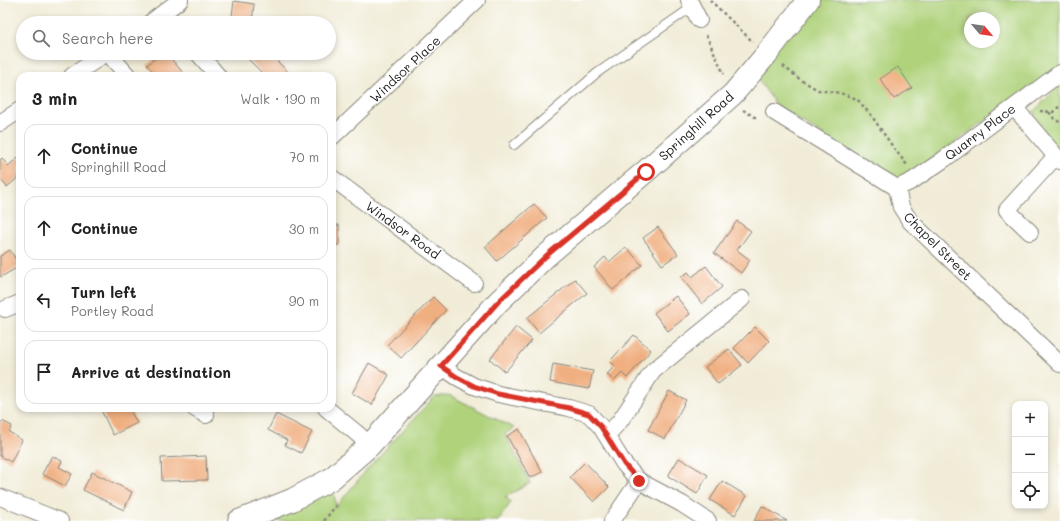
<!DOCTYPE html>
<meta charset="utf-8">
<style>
:root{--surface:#fff;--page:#f2f2f2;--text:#222;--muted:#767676;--line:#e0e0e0}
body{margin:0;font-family:Mali,sans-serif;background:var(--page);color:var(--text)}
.controls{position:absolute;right:12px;bottom:12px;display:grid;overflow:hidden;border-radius:8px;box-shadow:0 2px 6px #0003}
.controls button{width:36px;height:36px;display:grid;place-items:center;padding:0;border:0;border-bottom:1px solid var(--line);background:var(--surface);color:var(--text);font:20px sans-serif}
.compass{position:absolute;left:964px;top:12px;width:36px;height:36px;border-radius:50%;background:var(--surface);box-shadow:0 2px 6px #0003;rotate:119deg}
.stop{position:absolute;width:12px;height:12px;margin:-9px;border:3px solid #d93025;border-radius:50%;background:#fff}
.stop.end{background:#d93025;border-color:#fff;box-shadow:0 1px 4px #0008}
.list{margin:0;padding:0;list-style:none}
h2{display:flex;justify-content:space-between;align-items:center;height:52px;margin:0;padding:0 16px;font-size:17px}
h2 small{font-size:13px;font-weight:400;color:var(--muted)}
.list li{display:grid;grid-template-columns:26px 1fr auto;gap:12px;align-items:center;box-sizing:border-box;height:64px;margin:0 8px 8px;padding:0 8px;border:1px solid var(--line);border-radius:12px}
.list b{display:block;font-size:15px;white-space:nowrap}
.list p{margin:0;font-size:13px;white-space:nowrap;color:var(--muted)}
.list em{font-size:13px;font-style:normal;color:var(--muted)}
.icon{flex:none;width:22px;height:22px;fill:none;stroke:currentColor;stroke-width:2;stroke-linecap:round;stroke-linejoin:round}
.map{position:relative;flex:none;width:1060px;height:521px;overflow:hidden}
.search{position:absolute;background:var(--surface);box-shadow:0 2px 6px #0003;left:16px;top:16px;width:320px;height:44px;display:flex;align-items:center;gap:10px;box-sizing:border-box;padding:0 14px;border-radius:22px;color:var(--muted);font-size:15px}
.panel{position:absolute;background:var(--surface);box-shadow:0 2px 6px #0003;left:16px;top:72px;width:320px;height:340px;border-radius:12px}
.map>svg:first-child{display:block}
.green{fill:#afd27a;stroke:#66774b;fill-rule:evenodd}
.building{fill:#f0af80}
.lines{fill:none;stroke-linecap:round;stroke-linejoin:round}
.service-casing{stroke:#86847a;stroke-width:10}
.minor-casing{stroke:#86847a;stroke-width:18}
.secondary-casing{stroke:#86847a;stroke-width:24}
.path{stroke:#86847a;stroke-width:2.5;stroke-dasharray:3 3;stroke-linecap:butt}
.service{stroke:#fff;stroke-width:8}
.minor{stroke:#fff;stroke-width:16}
.secondary{stroke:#fff;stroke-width:22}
.route{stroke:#d93025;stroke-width:5}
.labels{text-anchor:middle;stroke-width:3;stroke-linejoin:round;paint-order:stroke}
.street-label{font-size:13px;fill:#1c1c1c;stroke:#fff}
</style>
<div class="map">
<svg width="1060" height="521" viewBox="0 0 1060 521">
<rect width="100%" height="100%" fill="#fff"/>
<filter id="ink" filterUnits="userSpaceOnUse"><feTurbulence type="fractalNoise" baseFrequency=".025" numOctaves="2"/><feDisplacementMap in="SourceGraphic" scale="8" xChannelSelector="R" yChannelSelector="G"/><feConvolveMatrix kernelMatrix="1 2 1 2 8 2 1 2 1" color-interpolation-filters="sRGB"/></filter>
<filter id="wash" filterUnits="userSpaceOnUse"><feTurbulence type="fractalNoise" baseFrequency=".012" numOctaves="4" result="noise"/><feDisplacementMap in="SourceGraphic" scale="16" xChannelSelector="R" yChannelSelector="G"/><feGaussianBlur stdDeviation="0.9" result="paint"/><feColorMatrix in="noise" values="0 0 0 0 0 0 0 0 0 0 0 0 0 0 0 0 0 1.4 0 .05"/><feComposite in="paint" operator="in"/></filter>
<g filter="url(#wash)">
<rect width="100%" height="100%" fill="#f1ecd7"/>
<path class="green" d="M808,0H1060V67L898,183L777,106L753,72ZM970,18H994V42H970Z
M1060,85V153L1051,144L1033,112Z
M449,395L514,428L505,434L530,483L505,497L511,502L498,521H239L331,479L336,505L334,509L369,467L434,397Z"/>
<g id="blocks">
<path class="building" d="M234,1L254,4L252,23H231Z
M161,53H166L186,76H157L147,65Z
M250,53H269L288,72L284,76H265L246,57Z
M898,67L912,88L894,99L880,79Z
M332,80H333L335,98L332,99Z
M20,156V176L7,187L0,179V160L2,158L8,166Z
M534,204L547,218L497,261L485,247Z
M737,221L751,231L737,250L750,260L741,273L714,253Z
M332,225H339V245H332Z
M658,227L678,254L662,265L643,238Z
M626,247L642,265L613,290L594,267L605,257L609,262Z
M10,250L15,258L20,255V270L18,267L1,277L0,275V256Z
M706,266L722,287L702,304L681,277L688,272L692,277Z
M575,279L587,293L539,333L527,318Z
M676,296L690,314L668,331L654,313Z
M433,297L446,310L401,358L387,345Z
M516,327L532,340L505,372L490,359Z
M755,327L769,341L748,363L734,348Z
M634,335L651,350L627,378L622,373L614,381L607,374L615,366L610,361Z
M729,349L742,365L718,384L705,367Z
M369,363L389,375L372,405L352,393Z
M553,364L593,371L589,389L550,382Z
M669,391L686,400L665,439L648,430Z
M100,408H129L137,423L113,435Z
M276,414L312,432L301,453L285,445L287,440L268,430Z
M2,421L12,426L9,432L22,440L11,462L0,456V424Z
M519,429L542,472L530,478L507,436Z
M52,456L62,461L59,467L72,474L65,486L42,474Z
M206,456L207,480L162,481L161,458Z
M679,458L708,475L697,494L668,476Z
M585,462L609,487L594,502L570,477Z
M92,472L132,492L124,510L83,490Z
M722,481L747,496L735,515L710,500Z
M762,506L787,521H754Z"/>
</g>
</g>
<g filter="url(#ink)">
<use href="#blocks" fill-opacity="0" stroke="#86847a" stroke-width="1"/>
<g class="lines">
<g class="service-casing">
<path id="service" d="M514,145L597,73L692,7"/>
</g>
<g class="minor-casing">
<path id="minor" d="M689,0L699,20
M150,23L180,0
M108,53L128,76
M198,53L218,76
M72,76L106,53
M1014,107L1060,161
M774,112L897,188L901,207L910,221L1060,364
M0,123L20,110
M332,137L477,0
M332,178L474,283
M897,188L912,181L943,160L1060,73
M1030,232L1007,210L1056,156
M5,309L20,303
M441,366L457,377L474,386L498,394L569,408L589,414L601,427L624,464L639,481L682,504L708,521
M194,408L206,415
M326,408L360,436L369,446
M607,435L620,421L653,371L742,299
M0,497L60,521
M612,521L639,481"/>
</g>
<g class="secondary-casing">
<path id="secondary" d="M239,521L292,500L331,479L369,446L498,302L546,256L646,171L733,94L766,55L808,0"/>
</g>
<path class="path" d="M710,0L753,42
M706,35L724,74
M783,66L801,80L818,90L840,93L857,99L871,115L893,147L907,165
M743,110L758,119
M1040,111L1053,112L1060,106
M1049,112L1055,120L1060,122
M324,521L336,505"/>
<use href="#service" class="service"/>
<use href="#minor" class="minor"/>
<use href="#secondary" class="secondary"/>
</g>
</g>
<g class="lines" filter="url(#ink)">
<path class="route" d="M639,481L624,464L601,427L589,414L569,408L498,394L474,386L457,377L441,366L498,302L546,256L646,172"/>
</g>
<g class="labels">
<g class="street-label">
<text transform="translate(405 69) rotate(-43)" y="5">Windsor Place</text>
<text transform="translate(696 126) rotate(-42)" y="5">Springhill Road</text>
<text transform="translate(980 132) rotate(-37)" y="5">Quarry Place</text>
<text transform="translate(403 230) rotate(36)" y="5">Windsor Road</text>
<text transform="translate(938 246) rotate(45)" y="5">Chapel Street</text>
</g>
</g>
</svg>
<div class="controls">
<button>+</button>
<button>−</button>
<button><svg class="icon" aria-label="locate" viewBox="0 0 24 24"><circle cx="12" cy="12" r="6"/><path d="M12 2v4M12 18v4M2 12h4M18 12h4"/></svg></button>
</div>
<svg class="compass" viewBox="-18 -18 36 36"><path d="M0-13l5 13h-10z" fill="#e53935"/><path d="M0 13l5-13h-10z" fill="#767676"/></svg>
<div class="stop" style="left:646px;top:172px"></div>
<div class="stop end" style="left:639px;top:481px"></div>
<div class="search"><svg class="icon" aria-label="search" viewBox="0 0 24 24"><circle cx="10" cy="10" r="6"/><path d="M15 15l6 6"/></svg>Search here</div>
<section class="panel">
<h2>3 min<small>Walk · 190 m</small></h2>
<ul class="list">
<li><svg class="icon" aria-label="ahead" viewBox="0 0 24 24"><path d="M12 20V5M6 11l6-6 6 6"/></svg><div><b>Continue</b><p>Springhill Road</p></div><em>70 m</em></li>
<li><svg class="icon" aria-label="ahead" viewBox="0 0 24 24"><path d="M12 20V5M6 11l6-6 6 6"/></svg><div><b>Continue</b></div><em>30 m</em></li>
<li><svg class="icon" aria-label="left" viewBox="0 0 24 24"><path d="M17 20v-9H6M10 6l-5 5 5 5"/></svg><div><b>Turn left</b><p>Portley Road</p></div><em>90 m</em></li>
<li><svg class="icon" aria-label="arrive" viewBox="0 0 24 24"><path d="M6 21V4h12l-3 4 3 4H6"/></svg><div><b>Arrive at destination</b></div></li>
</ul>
</section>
</div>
